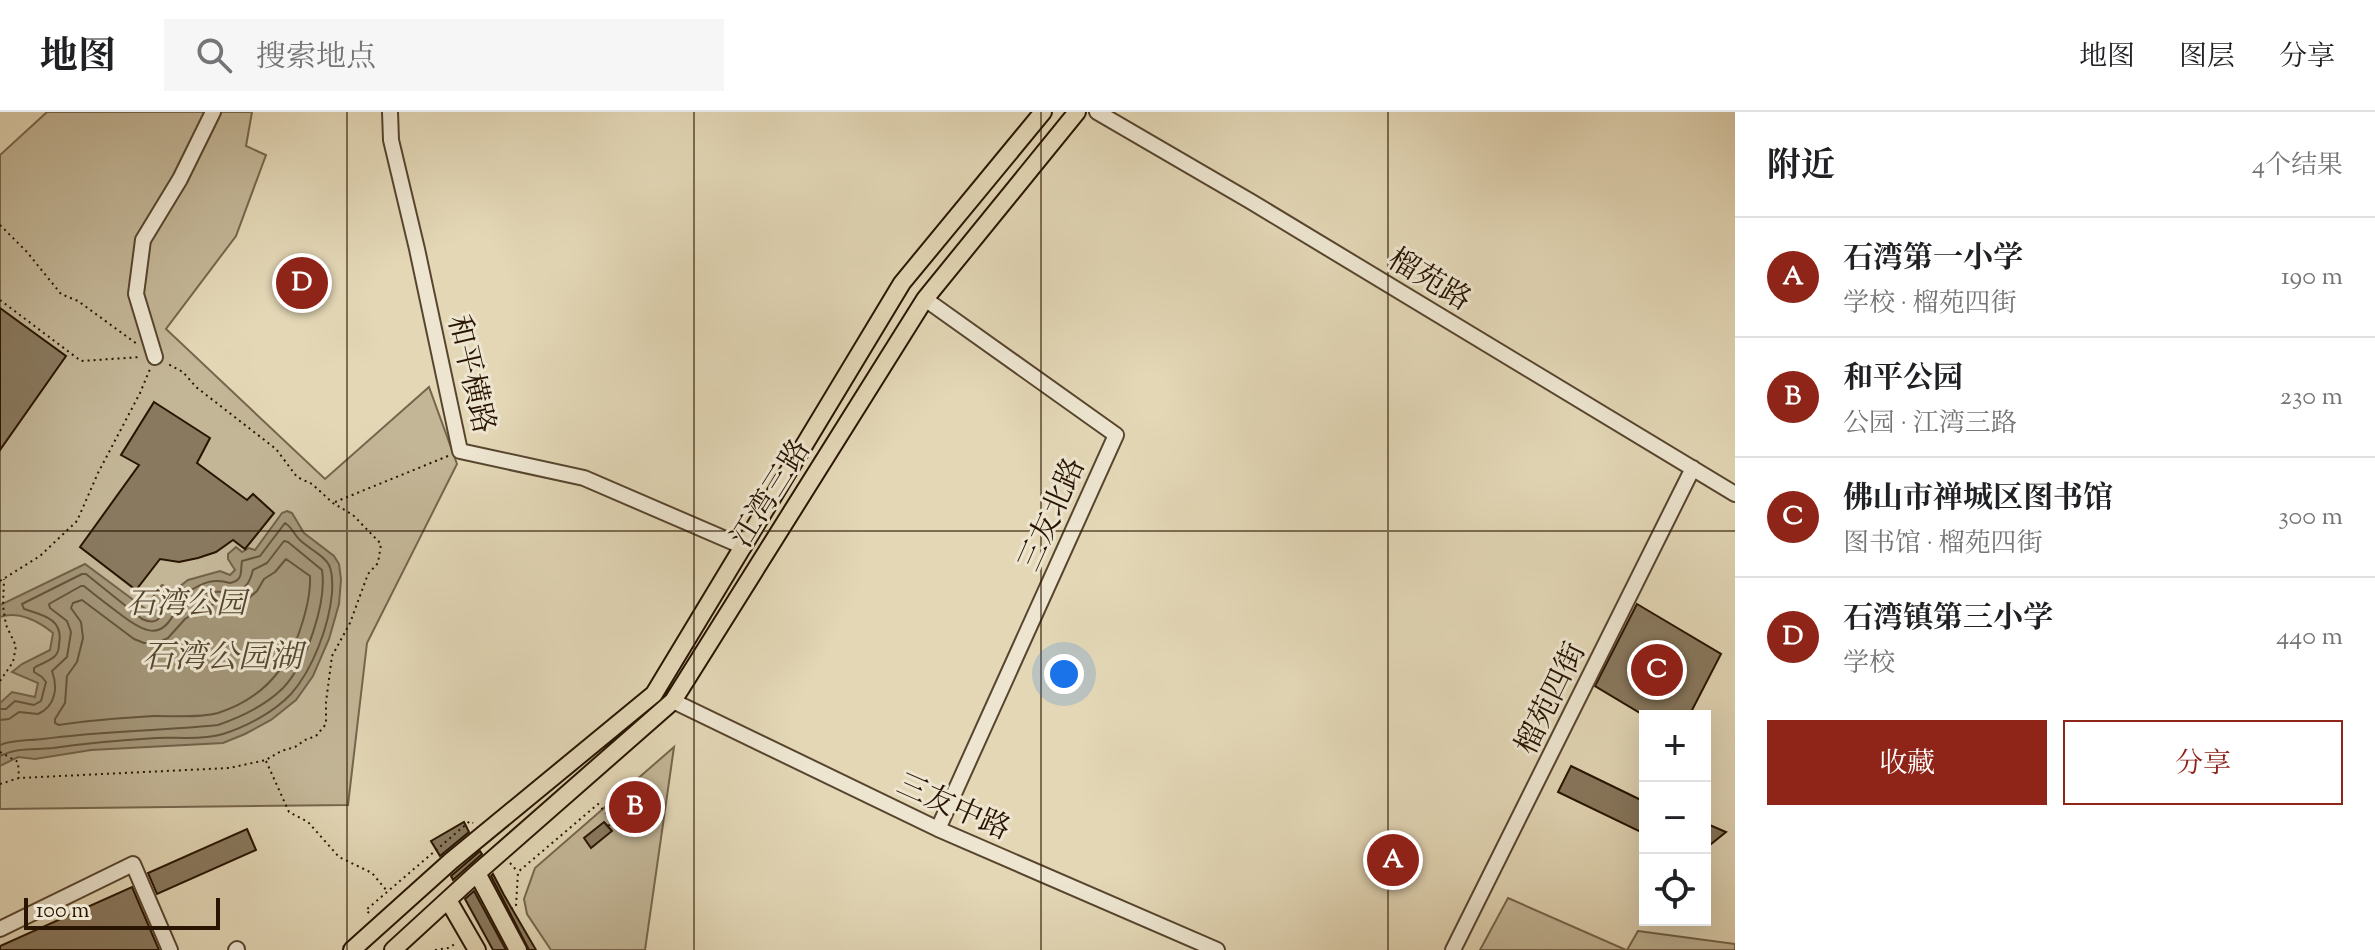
<!DOCTYPE html>
<html lang="zh">
<meta charset="utf-8">
<style>
:root{--surface:#fff;--page:#f6f6f6;--text:#202124;--muted:#757577;--line:#e0e0e0;--accent:#8f2418}
body{margin:0;font-family:"Sorts Mill Goudy","Noto Serif SC",serif;background:var(--page);color:var(--text)}
.controls{position:absolute;right:24px;bottom:24px;display:grid;overflow:hidden;border-radius:0px;box-shadow:0 8px 32px #0002}
.controls button{width:72px;height:72px;display:grid;place-items:center;padding:0;border:0;border-bottom:2px solid var(--line);background:var(--surface);color:var(--text);font:40px sans-serif}
.scale{position:absolute;left:24px;bottom:20px;width:196px;box-sizing:border-box;padding-left:8px;border:4px solid #281400;border-top:0;font-size:22px;line-height:28px;white-space:nowrap;color:#281400;-webkit-text-stroke:6px #ede5d0;paint-order:stroke}
.you{position:absolute;left:1064px;top:562px;width:28px;height:28px;margin:-20px;border:6px solid #fff;border-radius:50%;background:#1a73e8;box-shadow:0 0 0 12px #1a73e833}
.badge{display:grid;place-items:center;width:52px;height:52px;border-radius:50%;background:var(--accent);color:#fff;font-size:26px;font-weight:700}
.pin{position:absolute;translate:-50% -50%;border:4px solid #fff;box-shadow:0 2px 8px #0006}
.list{margin:0;padding:0;list-style:none}
h2{display:flex;justify-content:space-between;align-items:center;height:104px;margin:0;padding:0 32px;font-size:34px}
h2 small{font-size:26px;font-weight:400;color:var(--muted)}
.list li{display:grid;grid-template-columns:52px 1fr auto;gap:24px;align-items:center;box-sizing:border-box;height:120px;padding:0 32px;border-top:2px solid var(--line)}
.list b{display:block;font-size:30px;white-space:nowrap}
.list p{margin:0;font-size:26px;white-space:nowrap;color:var(--muted)}
.list em{font-size:26px;font-style:normal;color:var(--muted)}
.actions{display:flex;gap:16px;padding:24px 32px}
.actions a{flex:1;padding:18px 0;border:2px solid var(--accent);border-radius:0px;text-align:center;font-size:28px;color:var(--accent)}
.actions .main{background:var(--accent);color:#fff}
.icon{flex:none;width:44px;height:44px;fill:none;stroke:currentColor;stroke-width:2;stroke-linecap:round;stroke-linejoin:round}
.map{position:relative;flex:none;width:1735px;height:838px;overflow:hidden}
header{display:flex;align-items:center;gap:48px;box-sizing:border-box;height:112px;padding:0 40px;background:var(--surface);border-bottom:2px solid var(--line)}
header strong{font-size:38px}
nav{display:flex;gap:44px;margin-inline-start:auto;font-size:28px}
.search{width:560px;height:72px;background:var(--page);display:flex;align-items:center;gap:20px;box-sizing:border-box;padding:0 28px;border-radius:0px;color:var(--muted);font-size:30px}
main{display:flex}
aside{flex:1;background:var(--surface)}
.map>svg:first-child{display:block}
.green{fill:#c3b697;stroke:#76654c;stroke-width:2}
.water{fill:#a39578;stroke:#726148;stroke-width:2}
.lines{fill:none;stroke-linecap:round;stroke-linejoin:round}
.shore{stroke:#66543c;stroke-width:2}
.building{fill:#89795f;stroke:#281400;stroke-width:2}
.minor-casing{stroke:#57452e;stroke-width:18}
.major-casing{stroke:#281400;stroke-width:20}
.path{stroke:#281400;stroke-width:2;stroke-dasharray:2 4;stroke-linecap:butt}
.minor{stroke:#ede5d0;stroke-width:14}
.major{stroke:#e3d7b6;stroke-width:16}
.grid{fill:none;stroke:#281400;stroke-width:2;stroke-opacity:0.55}
.labels{text-anchor:middle;stroke-width:6;stroke-linejoin:round;paint-order:stroke}
.street-label{font-size:30px;fill:#281400;stroke:#ede5d0}
.park-label{font-size:30px;font-style:italic;fill:#56452d;stroke:#ede5d0}
.water-label{font-size:32px;font-style:italic;fill:#594830;stroke:#ede5d0}
</style>
<header>
<strong>地图</strong>
<div class="search"><svg class="icon" aria-label="search" viewBox="0 0 24 24"><circle cx="10" cy="10" r="6"/><path d="M15 15l6 6"/></svg>搜索地点</div>
<nav><a>地图</a><a>图层</a><a>分享</a></nav>
</header>
<main>
<div class="map">
<svg width="1735" height="838" viewBox="0 0 1735 838">
<rect width="100%" height="100%" fill="#e3d7b6"/>
<filter id="stains"><feTurbulence type="fractalNoise" baseFrequency=".0025" numOctaves="4"/><feColorMatrix values="0 0 0 0 .2 0 0 0 0 .09 0 0 0 0 .02 0 0 0 .5 -.17"/></filter>
<radialGradient id="worn" r=".72"><stop offset=".6" stop-color="#630" stop-opacity="0"/><stop offset="1" stop-color="#630" stop-opacity=".3"/></radialGradient>
<path class="green" d="M47,0H252L246,34L266,43L236,124L166,217L325,367L429,275L457,352L367,531L348,693L0,697V43Z
M674,635L645,838H551L527,802L524,787L535,756Z
M1508,786L1626,838H1480Z
M1638,819L1735,832V838H1627Z"/>
<path class="water" d="M287,399L292,401L304,421L334,444L339,452L341,467L339,492L329,527L313,564L296,588L271,608L245,622L223,631L91,638L35,647L18,645L0,654V591L12,580L35,585L38,571L12,560L22,552L50,538L53,521C40,510 18,498 0,505V493L85,452L151,501L157,494L152,486L162,473L175,478L188,468L220,459L230,463L235,458L228,447V442L236,435L242,440L249,436L255,438L282,401Z"/>
<g class="lines">
<path class="shore" d="M286,447L310,464C311,486 304,508 296,529C281,565 256,589 218,601C198,606 176,604 156,604C124,606 91,608 59,613L55,611V607L65,591L67,564L77,550L83,526L81,510L71,496L73,491L82,488L134,527L144,531H157L168,526L185,507L204,495L218,491L236,492L249,486L257,479L264,467L275,460Z
M0,597H6L15,589L34,593L41,589L46,570L42,565L34,560V556C40,552 50,549 55,544C58,541 59,536 59,532C64,507 43,503 24,497L22,492L82,462H86L142,507C164,517 162,495 166,485H179C196,476 208,464 230,471C244,468 240,460 242,449L260,444L285,411C292,415 294,423 301,429C325,449 334,445 332,481C329,514 313,557 291,582C274,600 246,615 223,622C202,628 178,625 156,626C122,628 87,631 53,636C35,638 17,635 0,644
M0,608L9,607L19,600L38,602C56,594 58,575 52,559L67,545L71,520L67,509L50,496L49,492L81,474H84C96,484 108,493 120,502C142,519 162,531 176,497C185,494 190,487 199,483C222,473 245,493 253,458L267,451L284,429L288,430L322,458C327,491 306,552 283,576C266,593 241,605 218,613C159,619 101,619 43,627C28,629 15,627 0,633"/>
</g>
<path class="building" d="M0,196L66,244L0,338Z
M154,290L210,326L197,351L247,388L253,382L274,401L245,437L233,428L216,440L198,446L179,450L160,447L136,478L80,435L139,353L121,343Z
M1637,492L1721,542L1689,604H1645L1595,574Z
M1571,654L1645,690V722L1558,680Z
M464,710L469,720L440,744L431,729Z
M604,710L612,719L591,736L584,726Z
M1705,711L1726,720L1705,737Z
M247,717L256,738L157,782L148,761Z
M480,739L482,742L453,768L451,764Z
M493,762L504,783L536,838H529L491,764Z
M132,775L159,838H0V834Z
M474,779L506,838H493L465,787Z"/>
<g class="lines">
<g class="minor-casing">
<path id="minor" d="M390,0L391,28L417,137L460,339L584,366L744,435
M1097,0L1250,89L1735,382
M925,187L1116,323L938,717
M155,245L136,182L143,128L180,67L213,0
M673,589L938,717L1217,838
M0,817L133,752L170,838
M236,838L237,837
M1453,838L1693,356"/>
</g>
<g class="major-casing">
<path id="major" d="M477,761L518,838
M448,788L477,838
M352,838L451,749L654,582L902,171L1043,0
M393,838L477,761L673,589L925,187L1077,0"/>
</g>
<path class="path" d="M0,113L27,140L61,182L78,189L137,232
M0,188L81,249L141,245
M335,390L448,344
M0,469L40,444L77,409L98,361L140,281L150,257
M0,569L13,550L16,534L6,513L3,494L4,467
M0,640L18,650L19,666
M266,649L289,700L308,710L339,745L372,761L387,779
M0,672L19,666L229,656L266,648L281,639L295,635L305,628L316,624L326,612V590L332,544L350,511L368,462L378,451L381,432L353,403L333,391L312,372L297,365L276,337L196,275L183,260L166,251
M510,751L518,760
M511,797L516,794L518,760L598,692L614,710L608,714
M369,801L366,798L470,709L473,711
M435,838L448,836L455,832"/>
<use href="#minor" class="minor"/>
<use href="#major" class="major"/>
</g>
<path class="grid" d="M347,0V838M694,0V838M1041,0V838M1388,0V838M0,419H1735"/>
<g class="labels">
<g class="street-label">
<text transform="translate(1430 167) rotate(31)" y="10">榴苑路</text>
<text transform="translate(472 262) rotate(77)" y="10">和平横路</text>
<text transform="translate(770 381) rotate(-58)" y="10">江湾三路</text>
<text transform="translate(1051 402) rotate(-66)" y="10">三友北路</text>
<text transform="translate(1550 586) rotate(-64)" y="10">榴苑四街</text>
<text transform="translate(954 694) rotate(24)" y="10">三友中路</text>
</g>
<g class="park-label">
<text x="186" y="501">石湾公园</text>
</g>
<g class="water-label">
<text x="222" y="555">石湾公园湖</text>
</g>
</g>
<rect width="100%" height="100%" filter="url(#stains)"/>
<rect width="100%" height="100%" fill="url(#worn)"/>
</svg>
<div class="controls">
<button>+</button>
<button>−</button>
<button><svg class="icon" aria-label="locate" viewBox="0 0 24 24"><circle cx="12" cy="12" r="6"/><path d="M12 2v4M12 18v4M2 12h4M18 12h4"/></svg></button>
</div>
<div class="scale">100 m</div>
<div class="you"></div>
<div class="pin badge" style="left:1393px;top:748px">A</div>
<div class="pin badge" style="left:635px;top:695px">B</div>
<div class="pin badge" style="left:1657px;top:558px">C</div>
<div class="pin badge" style="left:302px;top:171px">D</div>
</div>
<aside>
<h2>附近<small>4个结果</small></h2>
<ul class="list">
<li><span class="badge">A</span><div><b>石湾第一小学</b><p>学校 · 榴苑四街</p></div><em>190 m</em></li>
<li><span class="badge">B</span><div><b>和平公园</b><p>公园 · 江湾三路</p></div><em>230 m</em></li>
<li><span class="badge">C</span><div><b>佛山市禅城区图书馆</b><p>图书馆 · 榴苑四街</p></div><em>300 m</em></li>
<li><span class="badge">D</span><div><b>石湾镇第三小学</b><p>学校</p></div><em>440 m</em></li>
</ul>
<div class="actions"><a class="main">收藏</a><a>分享</a></div>
</aside>
</main>
